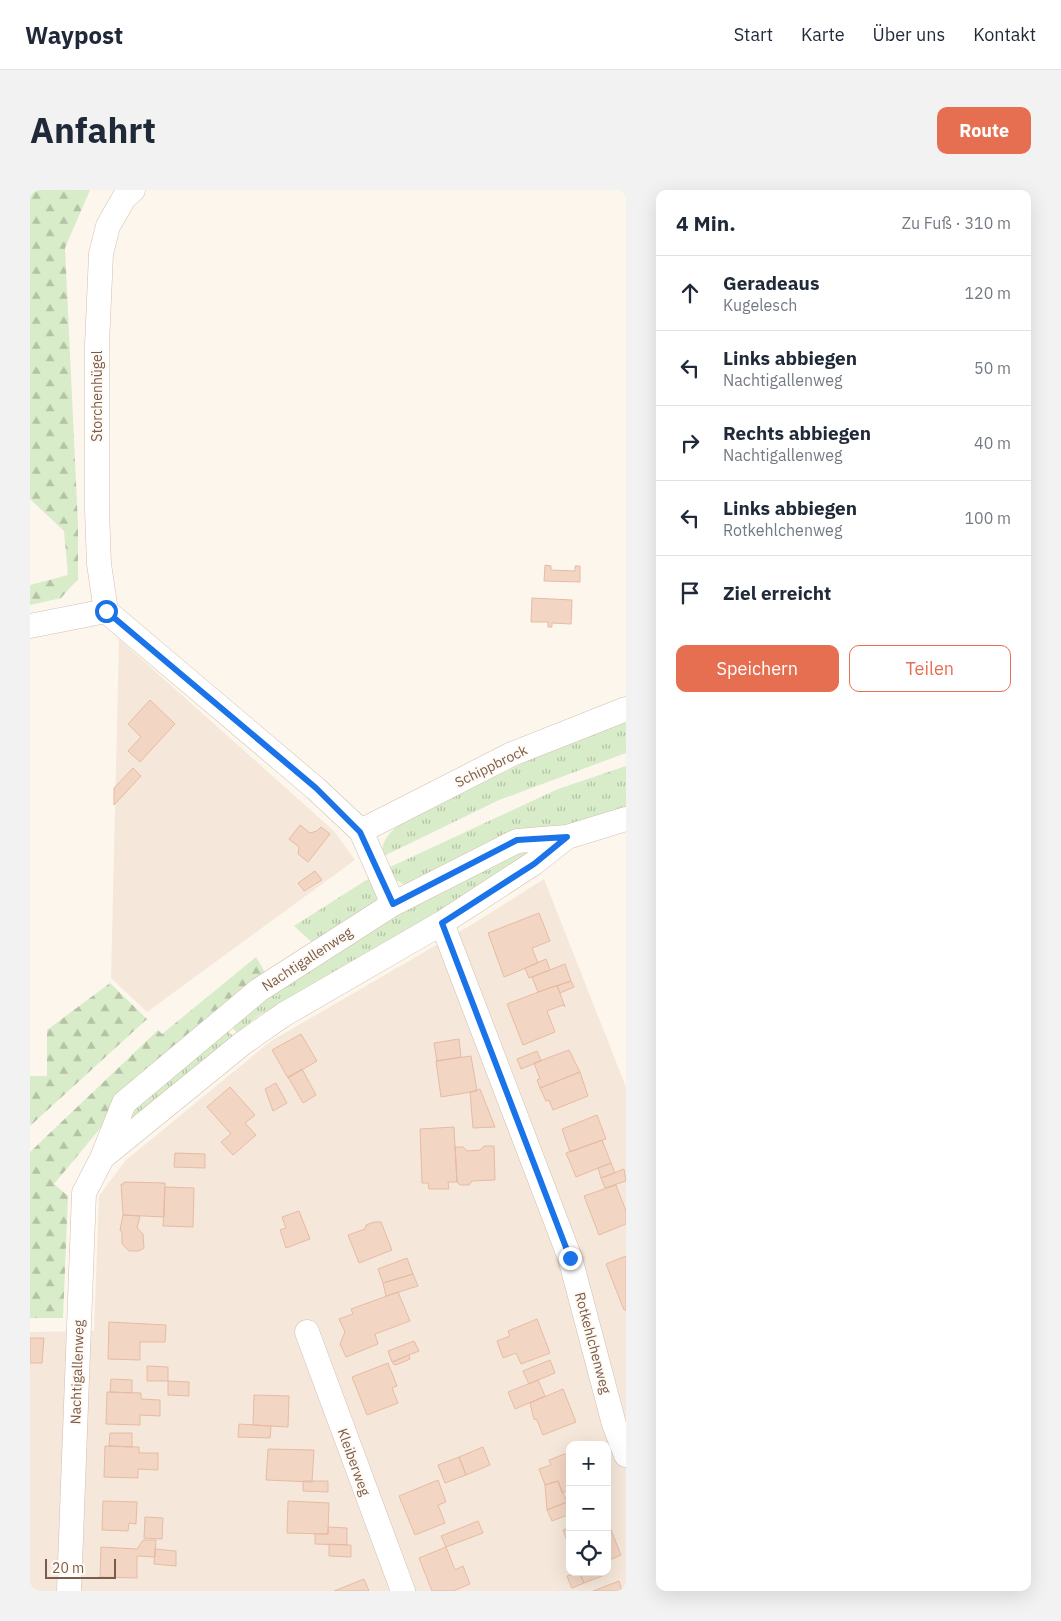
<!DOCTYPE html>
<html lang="de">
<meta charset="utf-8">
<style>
:root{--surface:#fff;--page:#f2f2f3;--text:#1f2937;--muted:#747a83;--line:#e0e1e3;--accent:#e76f51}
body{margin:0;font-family:"IBM Plex Sans",sans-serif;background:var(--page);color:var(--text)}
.controls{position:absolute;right:15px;bottom:15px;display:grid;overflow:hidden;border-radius:10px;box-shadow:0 5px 20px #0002}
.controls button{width:45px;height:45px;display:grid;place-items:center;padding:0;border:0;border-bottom:1px solid var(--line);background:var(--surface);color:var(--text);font:25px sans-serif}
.scale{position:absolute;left:15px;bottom:12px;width:71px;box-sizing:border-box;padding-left:5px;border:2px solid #7a5c4d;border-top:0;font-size:14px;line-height:18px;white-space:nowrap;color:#7a5c4d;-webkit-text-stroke:4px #fffaf3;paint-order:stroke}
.stop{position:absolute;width:15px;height:15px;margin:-11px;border:4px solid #1a73e8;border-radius:50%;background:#fff}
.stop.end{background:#1a73e8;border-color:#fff;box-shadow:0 1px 5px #0008}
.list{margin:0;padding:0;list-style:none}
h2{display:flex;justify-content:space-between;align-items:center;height:65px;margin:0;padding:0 20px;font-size:21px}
h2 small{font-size:16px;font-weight:400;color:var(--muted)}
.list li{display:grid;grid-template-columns:32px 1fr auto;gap:15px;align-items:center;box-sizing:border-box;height:75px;padding:0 20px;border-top:1px solid var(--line)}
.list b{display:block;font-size:19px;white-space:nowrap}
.list p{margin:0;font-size:16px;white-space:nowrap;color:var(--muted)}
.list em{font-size:16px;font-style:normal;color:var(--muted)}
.actions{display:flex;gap:10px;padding:15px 20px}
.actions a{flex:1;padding:11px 0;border:1px solid var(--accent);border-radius:10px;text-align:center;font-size:18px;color:var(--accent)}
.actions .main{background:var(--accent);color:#fff}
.icon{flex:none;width:28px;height:28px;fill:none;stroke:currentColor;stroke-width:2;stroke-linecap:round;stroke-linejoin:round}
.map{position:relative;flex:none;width:596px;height:1401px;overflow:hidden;border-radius:10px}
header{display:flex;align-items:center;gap:30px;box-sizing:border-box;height:70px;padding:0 25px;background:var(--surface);border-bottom:1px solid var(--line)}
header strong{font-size:24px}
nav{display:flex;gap:28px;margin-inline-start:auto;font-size:18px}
.intro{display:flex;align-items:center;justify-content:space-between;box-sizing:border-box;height:120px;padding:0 30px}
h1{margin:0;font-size:35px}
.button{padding:12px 22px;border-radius:10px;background:var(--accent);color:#fff;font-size:18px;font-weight:700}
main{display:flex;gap:30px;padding:0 30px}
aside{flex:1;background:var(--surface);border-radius:10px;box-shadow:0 5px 20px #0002}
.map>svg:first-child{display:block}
.residential{fill:#f5e8da;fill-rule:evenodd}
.grass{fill:url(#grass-tufts)}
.forest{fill:url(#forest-firs)}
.building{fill:#f3d5c3;stroke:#e6bba3}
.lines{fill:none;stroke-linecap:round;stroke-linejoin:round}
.minor-casing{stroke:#d1beb0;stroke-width:25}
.minor{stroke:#fff;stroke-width:24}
.route{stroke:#1a73e8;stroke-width:6}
.labels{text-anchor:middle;stroke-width:4;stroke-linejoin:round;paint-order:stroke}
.street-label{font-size:14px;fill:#7a5c4d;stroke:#fffaf3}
</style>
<header>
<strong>Waypost</strong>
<nav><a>Start</a><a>Karte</a><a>Über uns</a><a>Kontakt</a></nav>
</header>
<div class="intro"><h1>Anfahrt</h1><a class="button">Route</a></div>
<main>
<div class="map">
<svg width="596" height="1401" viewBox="0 0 596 1401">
<defs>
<pattern id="grass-tufts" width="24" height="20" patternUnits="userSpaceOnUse" patternTransform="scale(1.25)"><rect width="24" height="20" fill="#d8ecc9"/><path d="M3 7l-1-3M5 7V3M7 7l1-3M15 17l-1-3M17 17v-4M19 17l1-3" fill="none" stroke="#b4c2a5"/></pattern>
<pattern id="forest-firs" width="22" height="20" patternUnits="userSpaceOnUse" patternTransform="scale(1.25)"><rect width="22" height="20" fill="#d8ecc9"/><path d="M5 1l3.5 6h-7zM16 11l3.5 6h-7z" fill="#b4c2a5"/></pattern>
</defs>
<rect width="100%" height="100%" fill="#fdf6ec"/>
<path class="residential" d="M89,449L304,641L325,670L117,822L81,788Z
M514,689L596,897V1401H0V1142L64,1141L69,1006L95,971L241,851L441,735ZM540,1255H577V1382H540Z"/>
<path class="grass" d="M596,532V563L469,610L352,667C351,649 361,641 374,631L528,556Z
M596,576V620L377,696L362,688L358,678L528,599Z
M500,660L495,666L403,726L228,826L207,843L199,834L358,729L475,664Z
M338,689L342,691L347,707L345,715L285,755L264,736Z
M194,838L203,846L97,935L96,926Z"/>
<path class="forest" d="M0,0H60L35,58L48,335V389L31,408L0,415V395L38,385L34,341L0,309Z
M226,767L250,807L216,798L107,894L24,994L38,1006L33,1128H0V962L128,840L132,844Z
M80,793L117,829L0,936V886H17V840Z"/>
<path class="building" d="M515,375L521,376V380L545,381V376H550V392L514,391Z
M502,408L542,410L541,434L522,433V437H518V432H501Z
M120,510L145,534L110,572L98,561L111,547L98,534Z
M103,578L111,586L84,615V598Z
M270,635L280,643L287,641L291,637L300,644L278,672L268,664L269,657L259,649Z
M285,681L292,690L274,701L268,693Z
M509,723L520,751L502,758L508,773L474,787L458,743Z
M516,769L520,780L499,788L495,778Z
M535,774L541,791L508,802L502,787Z
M541,791L544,797L530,803L527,796Z
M527,795L535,817L533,815L517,821L525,842L493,855L477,814Z
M271,844L287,871L258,888L242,860Z
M429,849L431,867L407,871L404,853Z
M539,860L550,882L510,898L507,890L510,889L504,873Z
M507,861L511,871L491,879L487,869Z
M441,866L447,901L411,907L406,871Z
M272,879L286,905L273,913L258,887Z
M550,882L558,906L523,920L519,910L516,911L510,898Z
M246,893L257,913L243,921L235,899Z
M200,897L225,925L215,933L226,945L203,965L191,952L201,944L177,917Z
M450,899L465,937L443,938L440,902Z
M567,925L576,949L540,962L532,939Z
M424,937L427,992H418L419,999H399L398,993H392L390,939Z
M572,950L581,973L546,987L536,963Z
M454,956H464L465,990L442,991L439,995H430L427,992L425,957H433L437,961L450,960Z
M145,963L175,964V978L144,977Z
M581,973L585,983L571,988L568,978Z
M594,979L596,991L575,998L571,988Z
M94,992L135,993L134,1027L93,1025L91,994H94Z
M586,995L596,1021V1034L569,1045L554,1006Z
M135,997L164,998L163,1037L133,1036Z
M269,1021L280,1049L256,1058L250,1040L256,1038L252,1027Z
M93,1025L110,1026L107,1038L113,1044L114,1058L109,1061H99L92,1054V1043L90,1040Z
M344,1032H351L362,1060L329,1073L318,1045L335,1039L336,1035Z
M596,1066V1120H594L576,1074Z
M377,1068L383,1084L353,1093L348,1079Z
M383,1084L388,1096L356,1106L353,1093Z
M368,1102L380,1131L345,1144L348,1154L316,1167L310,1154L315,1142L309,1129L323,1124L321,1119Z
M507,1129L520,1163L491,1174L486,1163L473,1168L467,1151L480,1146L478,1141Z
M79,1132L136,1135L135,1152H110V1170L78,1169Z
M0,1148H14L12,1173H0Z
M384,1151L389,1161L362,1172L358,1161Z
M379,1165L380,1169L366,1175L363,1174V1172Z
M520,1170L525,1183L499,1194L493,1181Z
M358,1173L367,1196L362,1198L368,1213L337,1225L322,1187Z
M117,1176L138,1177V1191H117Z
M81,1189L102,1190V1203L80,1202Z
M508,1190L515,1206L485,1219L478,1202Z
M138,1191L159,1192V1206L138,1205Z
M533,1199L546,1232L513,1245L507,1230L504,1229L500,1213Z
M77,1202L111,1203V1209L130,1210V1226L110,1225V1235L76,1234Z
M224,1205L259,1206L258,1237L223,1235Z
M209,1234L241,1236L240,1248L208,1247Z
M80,1243H102V1257L79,1256Z
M75,1256L109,1257V1263H128V1280L108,1279V1288L74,1287Z
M453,1257L460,1275L436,1285L429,1267Z
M238,1259L284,1260L282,1292L236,1290Z
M540,1262V1300L532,1303L528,1291L515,1295L509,1279L521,1275L519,1270Z
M429,1267L436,1285L415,1293L408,1275Z
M408,1290L416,1312L408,1315L415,1333L385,1345L369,1306Z
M273,1291H298V1302L273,1301Z
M528,1291L537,1312L517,1320L515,1295Z
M73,1311L107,1312L106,1334L99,1333L98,1341L72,1340Z
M258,1311L299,1313L298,1344L257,1343Z
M537,1312L540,1324L522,1331L517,1320Z
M115,1327L133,1328L132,1349L114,1348Z
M577,1330L591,1365L577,1371Z
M448,1331L453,1343L416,1357L411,1346Z
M298,1337L317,1338V1355L285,1354V1344H298Z
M540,1337V1358L533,1340Z
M113,1350H126L125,1367L107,1366V1388L70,1387L71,1357L107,1359Z
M299,1354L321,1355V1367L299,1366Z
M416,1357L425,1380L433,1376L440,1394L423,1401H402L389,1368Z
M125,1359L146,1361V1376L124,1374Z
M549,1382H576L577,1384L554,1393Z
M549,1382L554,1393L542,1398L537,1386Z
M334,1389L339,1401H304Z
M589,1391L592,1401H563Z"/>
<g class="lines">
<g class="minor-casing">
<path id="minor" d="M76,421L69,374L67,320V155L71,64L78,36L94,8L103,0
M76,421L285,598L331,641L363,714
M0,436L76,421
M331,641L482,564L596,519
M412,733L540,1068L584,1234L596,1265
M73,967L213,853L253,825L412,733L504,673L537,647
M277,1142L373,1401
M39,1401L54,1003L72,968L94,913L229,800L363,714L487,651L537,647L596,629"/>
</g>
<use href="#minor" class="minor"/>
</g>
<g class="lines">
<path class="route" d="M76,421L286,598L330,642L363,714L487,650L537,647L504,674L412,733L540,1068"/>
</g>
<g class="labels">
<g class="street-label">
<text transform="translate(67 206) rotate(-90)" y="5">Storchenhügel</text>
<text transform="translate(461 576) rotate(-26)" y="5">Schippbrock</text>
<text transform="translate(277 769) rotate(-33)" y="5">Nachtigallenweg</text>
<text transform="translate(563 1153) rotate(75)" y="5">Rotkehlchenweg</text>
<text transform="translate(47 1182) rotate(-88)" y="5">Nachtigallenweg</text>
<text transform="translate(324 1272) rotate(70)" y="5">Kleiberweg</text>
</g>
</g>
</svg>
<div class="controls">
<button>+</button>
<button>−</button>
<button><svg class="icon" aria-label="locate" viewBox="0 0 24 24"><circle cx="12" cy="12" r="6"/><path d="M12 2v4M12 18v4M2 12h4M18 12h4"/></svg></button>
</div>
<div class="scale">20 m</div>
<div class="stop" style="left:76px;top:421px"></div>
<div class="stop end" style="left:540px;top:1068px"></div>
</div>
<aside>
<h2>4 Min.<small>Zu Fuß · 310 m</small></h2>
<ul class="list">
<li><svg class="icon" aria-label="ahead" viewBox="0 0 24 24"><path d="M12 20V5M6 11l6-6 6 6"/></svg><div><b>Geradeaus</b><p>Kugelesch</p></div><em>120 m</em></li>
<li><svg class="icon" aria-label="left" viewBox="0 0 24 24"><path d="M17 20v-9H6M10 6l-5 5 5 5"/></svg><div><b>Links abbiegen</b><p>Nachtigallenweg</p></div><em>50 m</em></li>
<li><svg class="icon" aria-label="right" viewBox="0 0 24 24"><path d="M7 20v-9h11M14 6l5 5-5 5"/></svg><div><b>Rechts abbiegen</b><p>Nachtigallenweg</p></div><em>40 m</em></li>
<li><svg class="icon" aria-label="left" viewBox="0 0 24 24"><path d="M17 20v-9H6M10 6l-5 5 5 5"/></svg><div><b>Links abbiegen</b><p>Rotkehlchenweg</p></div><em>100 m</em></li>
<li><svg class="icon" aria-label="arrive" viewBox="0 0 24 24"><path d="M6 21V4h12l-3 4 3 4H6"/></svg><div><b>Ziel erreicht</b></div></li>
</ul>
<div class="actions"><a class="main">Speichern</a><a>Teilen</a></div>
</aside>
</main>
